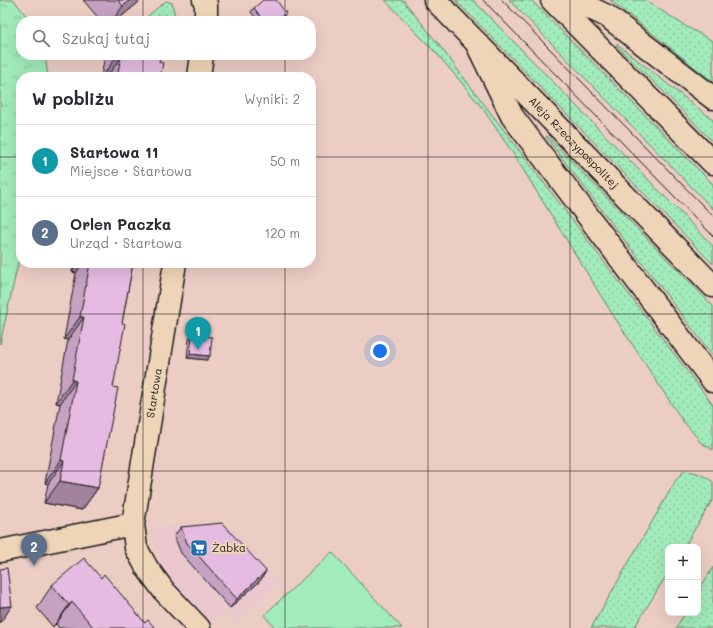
<!DOCTYPE html>
<html lang="pl">
<meta charset="utf-8">
<style>
:root{--surface:#fff;--page:#f7f7f7;--text:#2b2b33;--muted:#7c7c81;--line:#e1e1e2;--accent:#d93025}
body{margin:0;font-family:Mali,sans-serif;background:var(--page);color:var(--text)}
.controls{position:absolute;right:12px;bottom:12px;display:grid;overflow:hidden;border-radius:8px;box-shadow:0 4px 16px #0002}
.controls button{width:36px;height:36px;display:grid;place-items:center;padding:0;border:0;border-bottom:1px solid var(--line);background:var(--surface);color:var(--text);font:20px sans-serif}
.you{position:absolute;left:380px;top:351px;width:14px;height:14px;margin:-10px;border:3px solid #fff;border-radius:50%;background:#1a73e8;box-shadow:0 0 0 6px #1a73e833}
.badge{display:grid;place-items:center;width:26px;height:26px;border-radius:50%;background:var(--accent);color:#fff;font-size:13px;font-weight:700}
.pin{position:absolute;translate:-50% -33px;filter:drop-shadow(0 1px 2px #0008)}
.pin::after{content:'';position:absolute;top:21px;width:14px;height:12px;background:inherit;clip-path:polygon(0 0,100% 0,50% 100%)}
.list{margin:0;padding:0;list-style:none}
h2{display:flex;justify-content:space-between;align-items:center;height:52px;margin:0;padding:0 16px;font-size:17px}
h2 small{font-size:13px;font-weight:400;color:var(--muted)}
.list li{display:grid;grid-template-columns:26px 1fr auto;gap:12px;align-items:center;box-sizing:border-box;height:72px;padding:0 16px;border-top:1px solid var(--line)}
.list b{display:block;font-size:15px;white-space:nowrap}
.list p{margin:0;font-size:13px;white-space:nowrap;color:var(--muted)}
.list em{font-size:13px;font-style:normal;color:var(--muted)}
.icon{flex:none;width:22px;height:22px;fill:none;stroke:currentColor;stroke-width:2;stroke-linecap:round;stroke-linejoin:round}
.map{position:relative;flex:none;width:713px;height:628px;overflow:hidden}
.search{position:absolute;background:var(--surface);box-shadow:0 4px 16px #0002;left:16px;top:16px;width:300px;height:44px;display:flex;align-items:center;gap:10px;box-sizing:border-box;padding:0 14px;border-radius:16px;color:var(--muted);font-size:15px}
.panel{position:absolute;background:var(--surface);box-shadow:0 4px 16px #0002;left:16px;top:72px;width:300px;height:196px;border-radius:16px}
.map>svg:first-child{display:block}
.built{fill:#eac8cd}
.grass{fill:url(#grass-dots);stroke:#5f846b}
.park{fill:url(#park-tufts);stroke:#5f846b}
.pitch{fill:#a2ebba;stroke:#5f846b}
.lines{fill:none;stroke-linecap:round;stroke-linejoin:round}
.minor-casing{stroke:#1c1c1c;stroke-width:25}
.secondary-casing{stroke:#1c1c1c;stroke-width:25}
.minor{stroke:#efd5b7;stroke-width:22}
.secondary{stroke:#efd5b7;stroke-width:22}
.tram{stroke:#1c1c1c;stroke-width:1}
.wall{fill:#c6a1c2;stroke:#1c1c1c}
.shaded-wall{fill:#a1839e;stroke:#1c1c1c}
.building{fill:#e6bbe2;stroke:#1c1c1c}
.grid{fill:none;stroke:#1c1c1c;stroke-width:1;stroke-opacity:0.55}
.labels{text-anchor:middle;stroke-width:4;stroke-linejoin:round;paint-order:stroke}
.street-label{font-size:11px;fill:#1c1c1c;stroke:#efd5b7}
.poi-label{font-size:11px;fill:#1c1c1c;stroke:#efd5b7;text-anchor:start}
</style>
<div class="map">
<svg width="713" height="628" viewBox="0 0 713 628">
<defs>
<pattern id="grass-dots" width="8" height="8" patternUnits="userSpaceOnUse"><rect width="8" height="8" fill="#a2ebba"/><path d="M2 2h.1M6 6h.1" fill="none" stroke="#8bc99f" stroke-width="1.8" stroke-linecap="round"/></pattern>
<pattern id="park-tufts" width="24" height="20" patternUnits="userSpaceOnUse"><rect width="24" height="20" fill="#a2ebba"/><path d="M3 7l-1-3M5 7V3M7 7l1-3M15 17l-1-3M17 17v-4M19 17l1-3" fill="none" stroke="#8bc99f"/></pattern>
</defs>
<rect width="100%" height="100%" fill="#eccdc4"/>
<filter id="ink" filterUnits="userSpaceOnUse"><feTurbulence type="fractalNoise" baseFrequency=".025" numOctaves="2"/><feDisplacementMap in="SourceGraphic" scale="8" xChannelSelector="R" yChannelSelector="G"/><feConvolveMatrix kernelMatrix="1 2 1 2 8 2 1 2 1" color-interpolation-filters="sRGB"/></filter>
<g filter="url(#ink)">
<path class="built" d="M197,524L215,528L232,529L279,583L237,624L225,612L208,626L176,589L166,576L151,529L152,527Z"/>
<path class="grass" d="M385,0H403L439,45L713,405V450L700,442L696,436L682,420L611,312L516,158L483,109L461,82L436,53Z
M455,0H473L713,246V264Z
M509,0H531L713,184V209Z
M610,0H645L687,27L713,41V82Z
M166,1L172,3L176,21H142Z
M617,44L713,120V142L665,93L616,45Z
M547,136L713,306V356L546,137Z
M684,471C695,471 705,476 713,482V499L684,547H668V573L634,628H591L676,480L681,474Z
M713,567V628H676L685,613H698V592Z"/>
<path class="park" d="M0,0H14L30,21H21V55H45L48,77H21V250L0,344Z"/>
<path class="pitch" d="M332,552L402,628H275L264,615Z"/>
<g class="lines">
<g class="minor-casing">
<path id="minor" d="M204,0L206,4V21
M199,77L202,55
M175,263L133,524L136,548L147,568L164,591L199,628
M0,551L133,524"/>
</g>
<g class="secondary-casing">
<g id="secondary">
<path id="s1" d="M435,0L713,286"/>
<path d="M552,0L713,163"/>
<path d="M573,0L607,16L713,98"/>
<path d="M476,42L512,116L713,381"/>
</g>
</g>
<use href="#minor" class="minor"/>
<use href="#secondary" class="secondary"/>
<path class="tram" d="M483,0L713,236
M502,0L713,216"/>
</g>
<path class="wall" d="M83,0H140L139,2L116,21H101Z
M254,8L283,17L279,21H258L251,12Z
M105,55H160L159,62L160,77H101Z
M74,263H133L122,323L113,387L98,488L82,510L44,503L48,484L45,483L60,404L56,403L68,340L64,339L76,273L72,272Z
M192,335L207,360L187,358L189,339Z
M181,527L266,571L260,581L230,608L181,553L174,536Z
M101,578L145,623L155,628H59L56,624L53,627L37,608L52,585Z"/>
<path class="shaded-wall" d="M130,0H140L139,2L116,21H112L123,6Z
M286,13L283,17L279,21H277Z
M117,56L121,57L107,77H102Z
M78,263H83L76,273L72,272Z
M80,317H84L68,340L64,339Z
M190,354L210,356L207,360L187,358Z
M72,380L76,381L60,404L56,403Z
M61,460L64,461L48,484L45,483Z
M60,481L98,488L82,510L44,503Z
M266,571L260,581L230,608L237,599Z
M72,602L56,624L53,627L69,605Z
M12,606L0,623V607Z"/>
<path class="building" d="M118,0H130L123,6Z
M263,0H276L286,13L277,21H264L254,8Z
M117,55H160L159,62L163,63L160,77H117L121,57L117,56Z
M90,263H133L122,323L125,324L113,387L118,388L98,488L60,481L64,461L61,460L76,381L72,380L84,317H80Z
M192,335L212,337L210,356L190,354Z
M222,523L266,571L237,599L187,543L181,527Z
M84,558L101,578L104,574L145,623L148,620L155,628H94L72,602L69,605L52,585Z
M7,568L12,606L0,607V569Z"/>
</g>
<path class="grid" d="M143,0V21M285,0V21M428,0V628M570,0V628M143,55V77M285,55V77M0,157H21M311,157H713M143,263V628M285,263V628M0,314H713M0,471H713"/>
<defs>
<g id="supermarket-square" transform="scale(0.9)"><rect x="-9" y="-9" width="18" height="18" rx="4" fill="#1f6fb2" stroke="#efd5b7"/><path d="M-6-5.5h2.5l.6 2H6L4.5 2H-2.5L-4.4-4H-6ZM-1.5 3.2a1.3 1.3 0 1 0 .1 0ZM3 3.2a1.3 1.3 0 1 0 .1 0Z" fill="#fff"/></g>
</defs>
<g fill-rule="evenodd">
<use href="#supermarket-square" x="199" y="548"/>
</g>
<g class="labels">
<g class="street-label">
<text dy="4" stroke="none"><textPath href="#s1" startOffset="199">Aleja Rzeczypospolitej</textPath></text>
<text transform="translate(154 393) rotate(-81)" y="4">Startowa</text>
</g>
<g class="poi-label">
<text x="212" y="552">Żabka</text>
</g>
</g>
</svg>
<div class="controls">
<button>+</button>
<button>−</button>
</div>
<div class="you"></div>
<div class="pin badge" style="left:198px;top:350px;background:#0f9aa8">1</div>
<div class="pin badge" style="left:34px;top:566px;background:#5c6f8a">2</div>
<div class="search"><svg class="icon" aria-label="search" viewBox="0 0 24 24"><circle cx="10" cy="10" r="6"/><path d="M15 15l6 6"/></svg>Szukaj tutaj</div>
<section class="panel">
<h2>W pobliżu<small>Wyniki: 2</small></h2>
<ul class="list">
<li><span class="badge" style="background:#0f9aa8">1</span><div><b>Startowa 11</b><p>Miejsce · Startowa</p></div><em>50 m</em></li>
<li><span class="badge" style="background:#5c6f8a">2</span><div><b>Orlen Paczka</b><p>Urząd · Startowa</p></div><em>120 m</em></li>
</ul>
</section>
</div>
